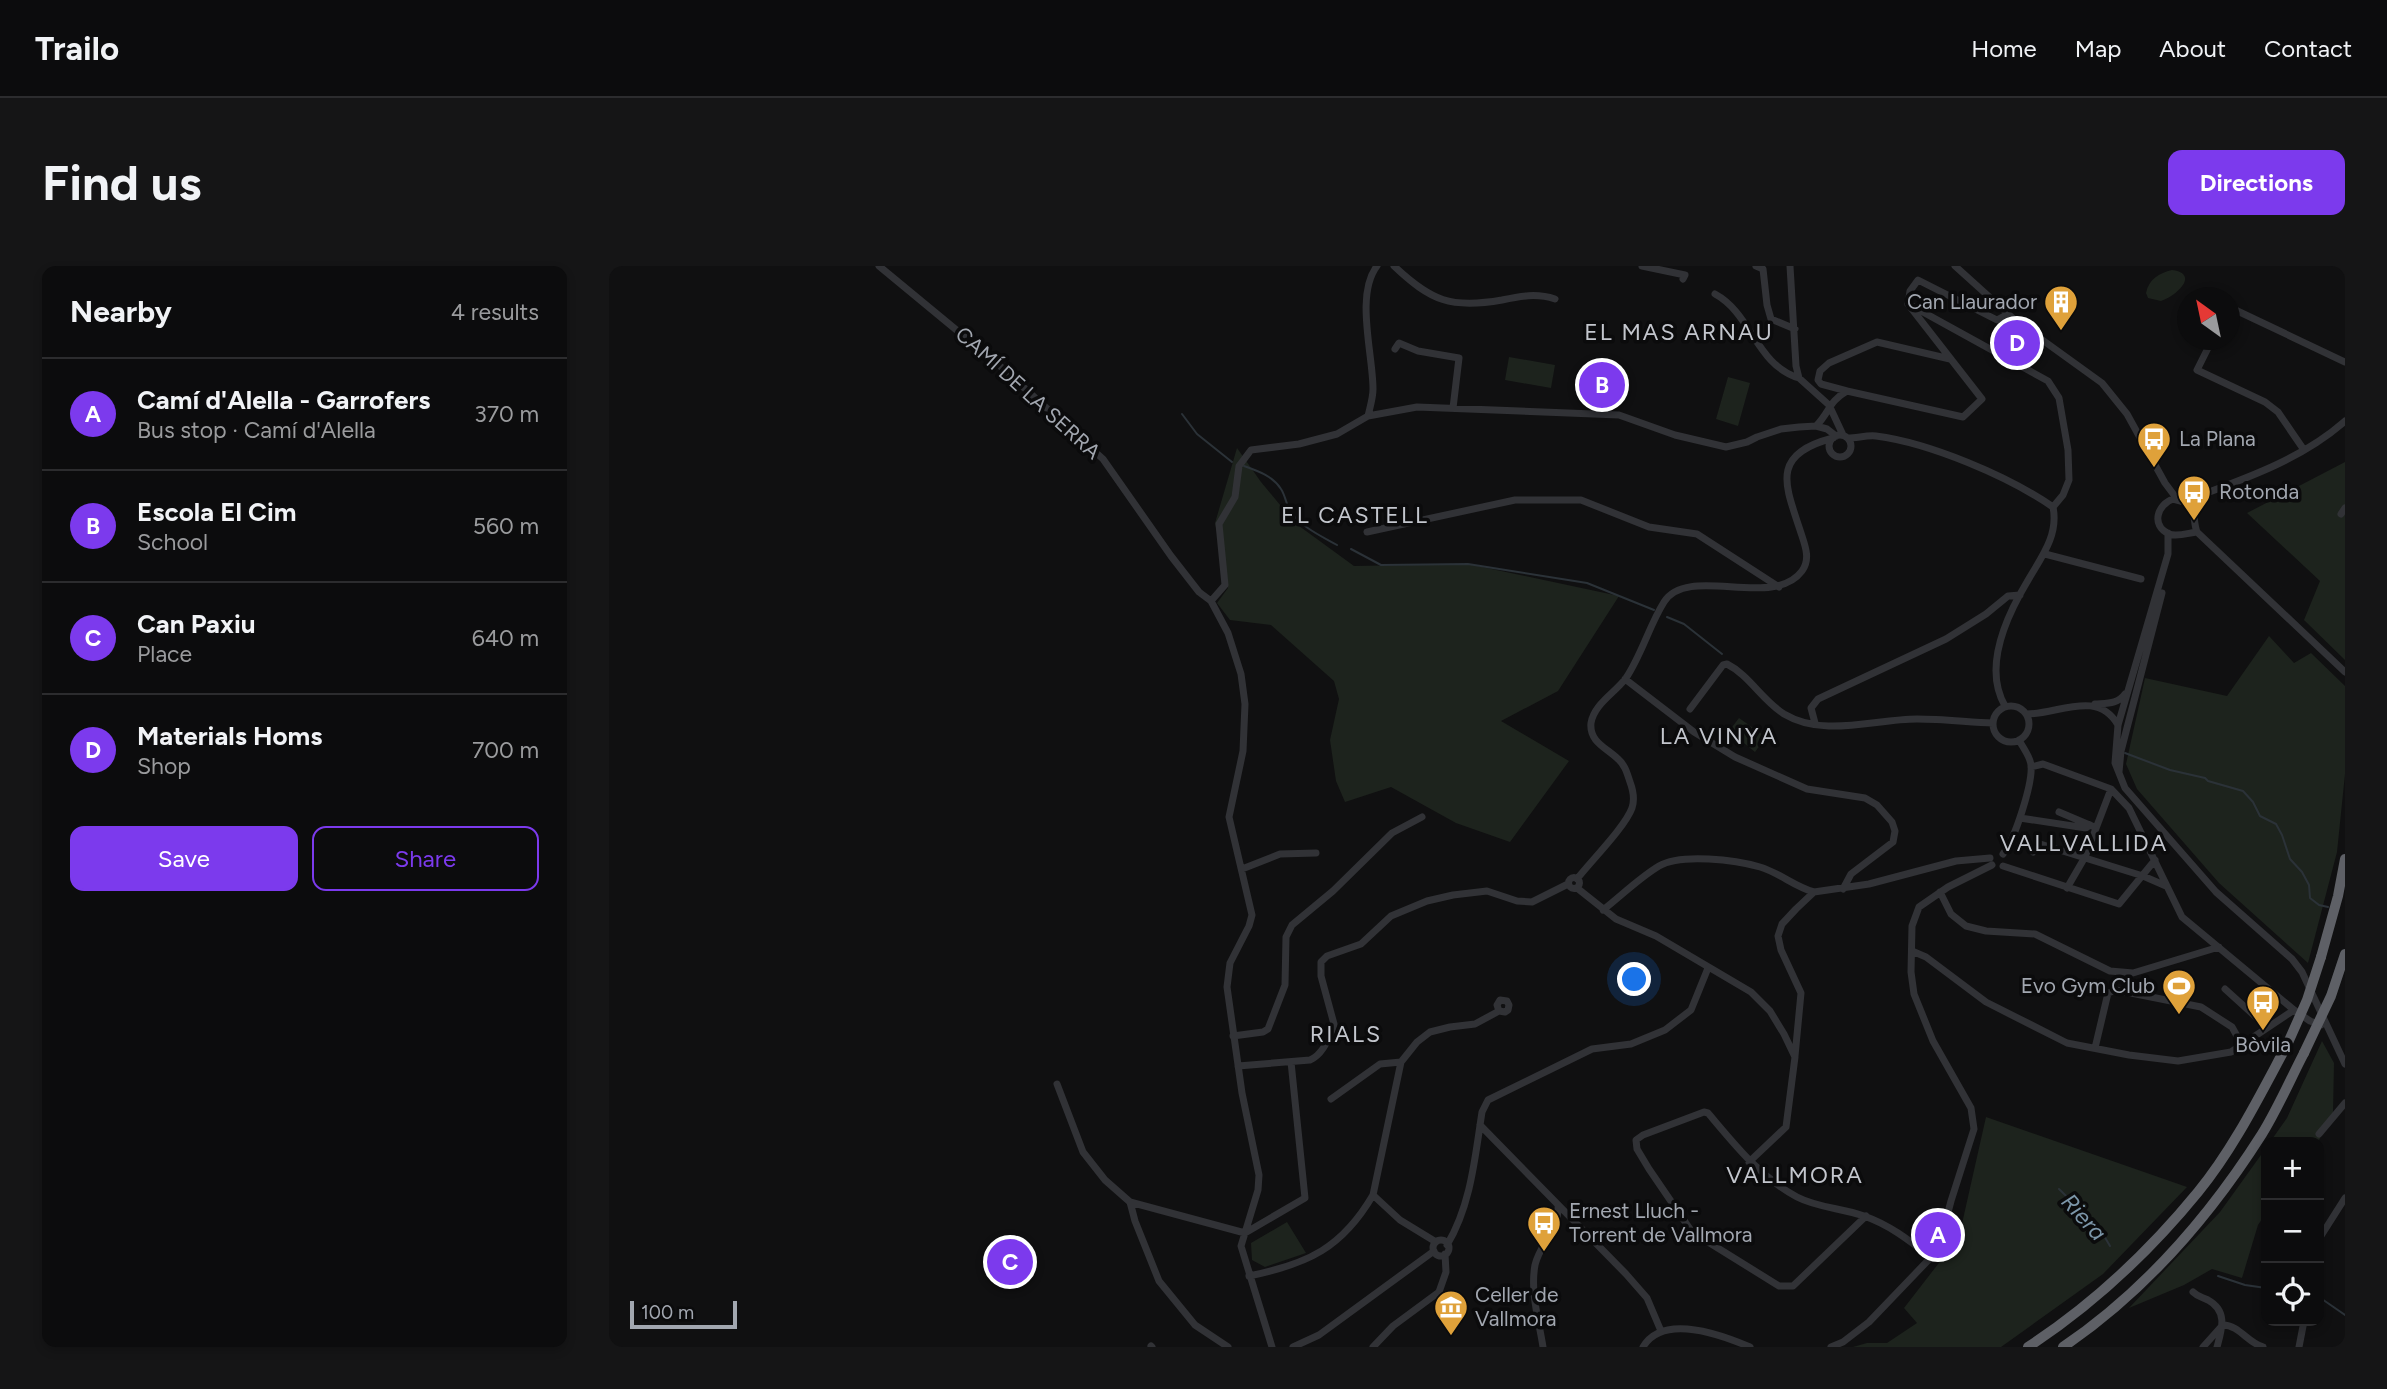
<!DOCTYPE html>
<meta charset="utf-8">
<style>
:root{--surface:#0c0c0d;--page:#151516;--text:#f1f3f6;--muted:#9a9b9d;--line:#2c2c2e;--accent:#7c3aed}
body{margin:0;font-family:Figtree,sans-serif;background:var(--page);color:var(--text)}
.controls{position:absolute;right:21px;bottom:21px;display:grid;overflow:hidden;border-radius:14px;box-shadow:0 4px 10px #0003}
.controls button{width:63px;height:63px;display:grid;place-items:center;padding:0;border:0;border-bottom:2px solid var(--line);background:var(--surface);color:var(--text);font:35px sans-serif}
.compass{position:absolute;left:1568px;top:21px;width:63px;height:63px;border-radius:50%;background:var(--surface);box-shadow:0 4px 10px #0003;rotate:327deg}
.scale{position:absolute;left:21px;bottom:18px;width:107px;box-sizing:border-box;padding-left:7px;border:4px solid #a2a7b0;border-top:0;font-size:19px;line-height:24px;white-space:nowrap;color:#a2a7b0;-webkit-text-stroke:5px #0b0b0c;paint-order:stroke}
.you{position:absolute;left:1026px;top:714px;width:24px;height:24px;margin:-18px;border:5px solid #fff;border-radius:50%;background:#1a73e8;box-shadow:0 0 0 10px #1a73e833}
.badge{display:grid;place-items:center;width:46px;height:46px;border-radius:50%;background:var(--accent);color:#fff;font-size:23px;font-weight:700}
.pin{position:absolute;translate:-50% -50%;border:4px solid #fff;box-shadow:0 2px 7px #0006}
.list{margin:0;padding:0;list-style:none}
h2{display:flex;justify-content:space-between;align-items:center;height:91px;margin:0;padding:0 28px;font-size:30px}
h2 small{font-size:23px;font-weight:400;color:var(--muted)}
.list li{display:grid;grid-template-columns:46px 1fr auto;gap:21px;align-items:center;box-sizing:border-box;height:112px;padding:0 28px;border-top:2px solid var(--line)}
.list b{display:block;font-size:26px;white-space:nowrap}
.list p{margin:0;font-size:23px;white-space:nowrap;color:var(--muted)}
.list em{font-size:23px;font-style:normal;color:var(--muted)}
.actions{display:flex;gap:14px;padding:21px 28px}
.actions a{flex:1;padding:16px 0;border:2px solid var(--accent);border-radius:14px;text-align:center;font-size:24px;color:var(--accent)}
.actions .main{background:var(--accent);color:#fff}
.icon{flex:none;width:38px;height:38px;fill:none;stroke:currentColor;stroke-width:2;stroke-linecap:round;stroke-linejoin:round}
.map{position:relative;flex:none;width:1736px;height:1081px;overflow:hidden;border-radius:14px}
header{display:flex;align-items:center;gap:42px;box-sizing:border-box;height:98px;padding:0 35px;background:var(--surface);border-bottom:2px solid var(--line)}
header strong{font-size:33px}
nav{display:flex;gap:38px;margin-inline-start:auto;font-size:24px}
.intro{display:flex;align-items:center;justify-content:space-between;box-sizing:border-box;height:168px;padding:0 42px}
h1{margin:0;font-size:49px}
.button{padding:18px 32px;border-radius:14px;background:var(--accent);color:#fff;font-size:24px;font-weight:700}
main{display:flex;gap:42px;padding:0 42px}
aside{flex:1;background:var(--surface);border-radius:14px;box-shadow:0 4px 10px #0003}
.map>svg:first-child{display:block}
.green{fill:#1d231d}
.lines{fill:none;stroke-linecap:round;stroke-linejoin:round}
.stream{stroke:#2b3238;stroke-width:2}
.minor{stroke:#313236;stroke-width:7}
.highway{stroke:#5e6066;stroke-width:10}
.highway-bridge{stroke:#5e6066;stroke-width:10}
.labels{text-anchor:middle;stroke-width:7;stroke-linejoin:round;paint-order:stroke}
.poi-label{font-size:21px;fill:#a2a7b0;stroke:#0b0b0c;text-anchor:start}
.street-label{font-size:21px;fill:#a2a7b0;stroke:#0b0b0c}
.neighbourhood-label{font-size:23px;letter-spacing:2px;fill:#c3c6cd;stroke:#0b0b0c}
.water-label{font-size:23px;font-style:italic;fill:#7c96a9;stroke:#0b0b0c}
</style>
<header>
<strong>Trailo</strong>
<nav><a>Home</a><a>Map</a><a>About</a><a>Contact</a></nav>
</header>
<div class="intro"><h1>Find us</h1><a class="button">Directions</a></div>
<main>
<aside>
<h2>Nearby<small>4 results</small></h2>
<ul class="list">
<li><span class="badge">A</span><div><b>Camí d'Alella - Garrofers</b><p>Bus stop · Camí d'Alella</p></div><em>370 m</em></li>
<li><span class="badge">B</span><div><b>Escola El Cim</b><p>School</p></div><em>560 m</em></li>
<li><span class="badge">C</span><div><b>Can Paxiu</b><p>Place</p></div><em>640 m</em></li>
<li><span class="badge">D</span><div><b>Materials Homs</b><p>Shop</p></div><em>700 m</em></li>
</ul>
<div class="actions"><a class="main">Save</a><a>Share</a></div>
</aside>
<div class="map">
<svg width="1736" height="1081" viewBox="0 0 1736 1081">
<rect width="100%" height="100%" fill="#101011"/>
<path class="green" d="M1563,4C1592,8 1566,31 1552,35L1539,32L1537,27C1540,13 1550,7 1563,4Z
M900,91L946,99L942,122L896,114Z
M1119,111L1141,117L1129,160L1107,153Z
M628,182L652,216L686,257L745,300L859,298L1010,330L949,425L892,455L960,495L901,576L847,557L782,521L736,536L727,515L721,474L730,433L725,415L662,359L621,354L608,337L619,322L606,257Z
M1736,196V394L1695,354L1711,315L1638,247Z
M1660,370L1685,397L1702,387L1736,420V508L1728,586L1699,697L1610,617L1528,523L1517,498L1536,412L1618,430Z
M1130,452L1157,471L1146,486L1120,465Z
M1713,775L1725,797L1724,847L1709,876H1661L1678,852Z
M1377,851L1578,921L1494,1008L1392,1081H1244L1258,1077H1278L1308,1057L1295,1042L1350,971Z
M1657,882V947L1649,959L1633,1012L1603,1003L1575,1019L1520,1042L1611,946Z
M678,956L697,987L656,1001L643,994L642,977Z"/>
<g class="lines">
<path class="stream" d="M573,148L588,168L623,196
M635,200C649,205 664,210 672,223C676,229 677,237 680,243C690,260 712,270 728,279
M742,283L772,299L859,298L978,317L1045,344
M1058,351L1075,358L1113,388
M1516,487L1561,504L1596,512L1599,515L1634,525L1644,536L1651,550L1667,558L1673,569L1681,593L1693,606L1700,619L1701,632L1710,639L1719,641
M1450,923L1491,963L1501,980
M1609,1010L1636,1019L1657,1022
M1710,1031L1736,1049"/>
<path class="minor" d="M270,0L391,100L494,193L562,290L590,326L602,335
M785,0C822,35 842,43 893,34C911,30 928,27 946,33
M1033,0L1076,9L1074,13
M1147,0L1154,3L1158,39L1162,53L1186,63
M1181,0L1187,100L1190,112L1220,139L1234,169
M1346,0L1407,55L1493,117L1518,148L1556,217L1568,233
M1106,28C1143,48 1147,99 1190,112
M1299,38L1301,25L1309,14L1388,54L1399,48
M1303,40L1439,115L1450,132L1459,184L1460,214L1454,229L1444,241
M1620,41L1736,96
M1603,74L1588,104L1656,136L1669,146L1695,184
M786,83L790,77L809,85L850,92L844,142
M1238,125L1212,118L1209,114L1211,105L1220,97L1268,76L1341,93
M759,150C761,141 764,132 764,123C764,88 746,29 768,0
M1207,160C1221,146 1219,136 1238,125L1354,151L1373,133L1299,38
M1220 180a11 11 0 1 1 22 0a11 11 0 1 1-22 0Z
M1239,172C1248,172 1258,169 1267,170C1321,177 1399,210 1444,241
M1579,237L1584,232C1638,212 1693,193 1736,155
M1732,248L1736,242
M758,266L906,234H972L1040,261L1088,268L1170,321
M1588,266C1579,267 1568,271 1560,268C1541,259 1549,238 1564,233L1579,237C1587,245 1584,256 1588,266L1736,406
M1559,267V288L1509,459L1506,497L1516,522L1607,626L1683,693L1693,706L1736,798
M1436,288L1532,313
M602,335L619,367L632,408L636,438L634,485L620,551L643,649L640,660L621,697L618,721L633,827L650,909L649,924L632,980L663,1081
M602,335L616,319L610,258L626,231L630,200L642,184L690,178L728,168L759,150L808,141L1010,149L1066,169L1117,181L1138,176L1148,171L1172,163L1190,161L1207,160L1218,163L1227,170
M1016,413L1085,466L1126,491L1198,523L1256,532L1268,539L1283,556L1286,565L1284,576L1242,608L1234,623
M1486,438C1498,437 1509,438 1516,428
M1384 458a18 18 0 1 1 36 0a18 18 0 1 1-36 0Z
M1396,440C1374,402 1397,351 1418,316C1431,293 1450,270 1444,241
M1081,443L1114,399L1118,398C1140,409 1153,434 1175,448C1215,472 1265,453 1308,453C1333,453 1359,456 1384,457
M1418,448C1450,448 1488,423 1509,459
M1206,457L1202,442L1209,433L1337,373L1377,348L1399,330L1411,329
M1422,501L1434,498L1502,523L1520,542L1573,651L1685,744
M1510,506L1512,485L1553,327
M1450,546L1483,560
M1411,552L1477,562L1481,559
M1424,586L1428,577L1534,610L1557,620
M1394,588C1406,573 1424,517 1422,499C1421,490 1414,482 1410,474
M1394,600L1510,638L1546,594
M633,603L671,588L707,587
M959.5 617a5.5 5.5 0 1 1 11 0a5.5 5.5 0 1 1-11 0Z
M968,613C982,595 1016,561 1023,542C1026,533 1024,524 1021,516C1018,507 1016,499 1009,493C998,482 980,476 982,457C985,438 1006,427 1017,412C1033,388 1040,360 1055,336C1079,298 1164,344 1193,305C1201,294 1197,282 1193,270C1177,220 1159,189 1224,172
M968,622L1007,653L1047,670L1142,726L1161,745L1175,768L1186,791L1177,861L1140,896
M1458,622L1476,591L1502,523
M1331,626L1342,648L1357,660L1377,665L1426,668L1501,705L1524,707L1610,681
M994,644C1012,630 1030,612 1050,600C1072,587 1127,594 1151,601C1171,607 1186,621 1205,626
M1303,685L1317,691L1377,736L1458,777L1520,789L1569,795L1622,786L1685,744L1701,755L1712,759
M1616,723L1658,761
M624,770L654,766L659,763L676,719L677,671L683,659L724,625L783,567L813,551
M1486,782L1499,727L1507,724L1592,741L1623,761L1633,779
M1186,790L1192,727L1172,684L1169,670L1173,658L1187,643L1205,626L1260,618L1347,595L1381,592
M792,796L808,776L821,766L841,761L866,758L890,745L888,739L891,734L898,735L900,739L899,744L896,746L890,745
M629,800L701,794C713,789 721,771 725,758L712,710V696L718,690L752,678L782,650L818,635L844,629L878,625L908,635L923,636L959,618
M448,818L474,886L496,914L521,936L636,967
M871,859L1017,1008L1038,1032L1052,1065
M1710,868L1736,837
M764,929L791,954L827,976
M521,936L526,955L550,1015L586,1059L619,1081
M1257,950L1184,1020H1170L1083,966L1040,903L1028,883L1027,874L1034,869L1095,846L1099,847C1126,879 1151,911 1188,931C1209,942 1233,942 1255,950C1281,959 1301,975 1323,992
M636,967L696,932L682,796
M1710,973L1736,932
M824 982a8 8 0 1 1 16 0a8 8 0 1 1-16 0Z
M838,979C862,939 866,891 873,846L879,834L983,783L1022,778L1056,764L1082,744L1099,702
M640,1010C699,998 733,982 764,929L792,796L771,798L722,833
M1584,1026C1589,1031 1593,1031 1599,1034C1619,1045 1613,1063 1608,1081
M1614,1059C1630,1059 1639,1077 1654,1081
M542,1080L543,1081
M684,1081L710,1069L825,985
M764,1081L784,1060L830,1026L837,1006L836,988
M934,1081C930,1055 921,1026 926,999C931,977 951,963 949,939
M1034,1081C1054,1047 1113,1069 1141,1081
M1222,1081L1234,1076L1260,1056L1329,984L1342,935L1365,863L1362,842L1324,775L1305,728L1302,706L1303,660L1310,641L1339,621L1383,599
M1594,1081L1611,1062
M1690,1081L1695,1055"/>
<path class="highway" d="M1712,691L1729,630L1736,593
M1419,1081C1483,1039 1540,986 1589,926C1625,882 1651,829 1678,779
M1454,1081C1535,1026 1601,950 1653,868C1669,842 1681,814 1695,787"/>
<path class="highway-bridge" d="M1678,779L1698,734L1712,691
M1695,787L1722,730L1736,688"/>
</g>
<defs>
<g id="building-pin" transform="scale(1.75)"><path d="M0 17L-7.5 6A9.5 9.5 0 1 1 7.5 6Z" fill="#dfa13a" stroke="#0b0b0c"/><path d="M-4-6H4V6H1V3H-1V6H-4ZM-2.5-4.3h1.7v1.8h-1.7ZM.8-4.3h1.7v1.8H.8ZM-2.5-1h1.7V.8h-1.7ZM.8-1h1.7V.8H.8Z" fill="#fff"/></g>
<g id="bus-pin" transform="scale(1.75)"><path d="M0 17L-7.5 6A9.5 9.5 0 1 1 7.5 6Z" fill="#dfa13a" stroke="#0b0b0c"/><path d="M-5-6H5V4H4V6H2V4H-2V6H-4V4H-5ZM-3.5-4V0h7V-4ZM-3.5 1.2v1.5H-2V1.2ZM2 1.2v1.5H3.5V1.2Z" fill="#fff"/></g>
<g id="stadium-pin" transform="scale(1.75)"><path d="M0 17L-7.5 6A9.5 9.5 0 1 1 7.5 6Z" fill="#dfa13a" stroke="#0b0b0c"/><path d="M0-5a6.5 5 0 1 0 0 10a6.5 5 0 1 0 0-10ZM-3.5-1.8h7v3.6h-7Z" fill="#fff"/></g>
<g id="museum-pin" transform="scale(1.75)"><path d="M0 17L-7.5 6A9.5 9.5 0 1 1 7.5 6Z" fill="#dfa13a" stroke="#0b0b0c"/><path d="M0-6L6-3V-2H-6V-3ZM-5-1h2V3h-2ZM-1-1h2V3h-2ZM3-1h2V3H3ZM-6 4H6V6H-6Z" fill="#fff"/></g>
</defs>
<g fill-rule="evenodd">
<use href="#building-pin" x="1452" y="36"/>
<use href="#bus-pin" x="1545" y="173"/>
<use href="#bus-pin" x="1585" y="226"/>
<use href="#stadium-pin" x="1570" y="720"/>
<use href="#bus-pin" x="1654" y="736"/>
<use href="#bus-pin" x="935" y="957"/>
<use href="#museum-pin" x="842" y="1041"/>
</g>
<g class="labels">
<g class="poi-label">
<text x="1428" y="43" text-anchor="end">Can Llaurador</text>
<text x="1570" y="180">La Plana</text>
<text x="1610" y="233">Rotonda</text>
<text x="1546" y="727" text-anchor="end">Evo Gym Club</text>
<text x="1654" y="786" text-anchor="middle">Bòvila</text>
<text x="960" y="952">Ernest Lluch -<tspan x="960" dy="24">Torrent de Vallmora</tspan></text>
<text x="866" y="1036">Celler de<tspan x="866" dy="24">Vallmora</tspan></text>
</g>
<g class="street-label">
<text transform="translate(419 127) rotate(42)" y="7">CAMÍ DE LA SERRA</text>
</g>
<g class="neighbourhood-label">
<text x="1070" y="74">EL MAS ARNAU</text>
<text x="746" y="257">EL CASTELL</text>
<text x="1110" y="478">LA VINYA</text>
<text x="1475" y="585">VALLVALLIDA</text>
<text x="737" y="776">RIALS</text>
<text x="1186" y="917">VALLMORA</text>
</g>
<g class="water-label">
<text transform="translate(1475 951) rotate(48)" y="8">Riera</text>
</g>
</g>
</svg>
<div class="controls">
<button>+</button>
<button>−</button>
<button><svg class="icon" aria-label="locate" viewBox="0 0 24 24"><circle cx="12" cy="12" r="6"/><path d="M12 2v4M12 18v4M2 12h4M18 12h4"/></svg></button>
</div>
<svg class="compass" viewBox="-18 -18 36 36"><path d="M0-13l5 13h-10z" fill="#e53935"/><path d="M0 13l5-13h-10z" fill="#9a9b9d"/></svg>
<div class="scale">100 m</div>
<div class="you"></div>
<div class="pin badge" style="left:1329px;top:969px">A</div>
<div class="pin badge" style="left:993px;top:119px">B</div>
<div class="pin badge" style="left:401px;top:996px">C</div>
<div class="pin badge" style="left:1408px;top:77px">D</div>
</div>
</main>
